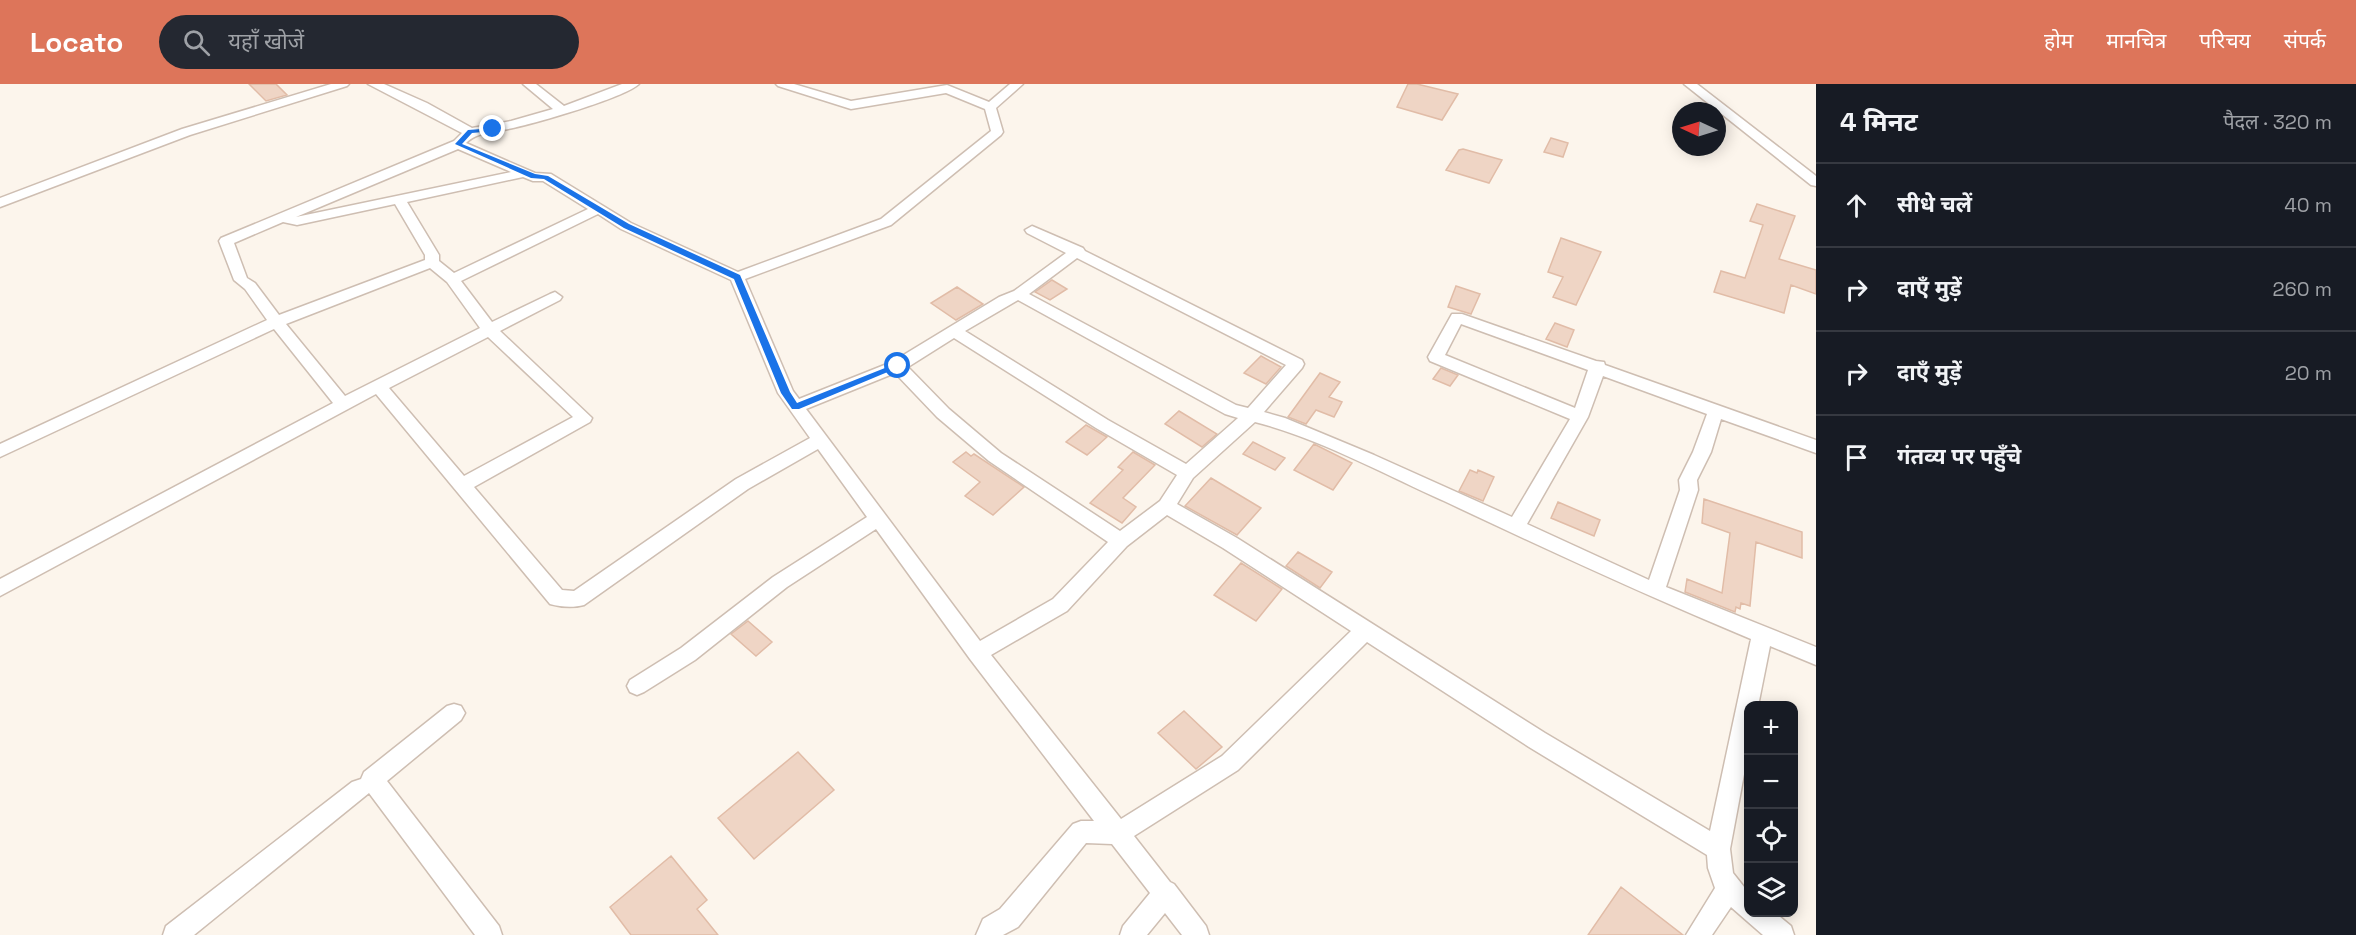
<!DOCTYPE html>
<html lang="hi">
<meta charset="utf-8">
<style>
:root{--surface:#171b24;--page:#242831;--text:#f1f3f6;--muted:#9ea1a6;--line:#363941;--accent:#dd755a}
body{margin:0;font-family:"Space Grotesk","Noto Sans Devanagari",sans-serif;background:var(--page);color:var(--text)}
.controls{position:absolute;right:18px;bottom:18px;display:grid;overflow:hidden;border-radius:12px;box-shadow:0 3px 15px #0003}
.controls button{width:54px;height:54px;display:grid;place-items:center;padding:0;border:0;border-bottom:2px solid var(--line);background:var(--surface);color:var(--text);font:30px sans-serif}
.compass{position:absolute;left:1672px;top:18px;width:54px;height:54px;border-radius:50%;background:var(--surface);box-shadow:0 3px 15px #0003;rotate:274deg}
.stop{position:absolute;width:18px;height:18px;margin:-14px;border:4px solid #1a73e8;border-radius:50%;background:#fff}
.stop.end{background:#1a73e8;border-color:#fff;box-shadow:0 2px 6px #0008}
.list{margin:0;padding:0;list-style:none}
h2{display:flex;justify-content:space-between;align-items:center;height:78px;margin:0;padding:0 24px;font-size:26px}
h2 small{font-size:20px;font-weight:400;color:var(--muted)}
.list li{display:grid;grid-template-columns:39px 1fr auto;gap:18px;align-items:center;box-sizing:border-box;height:84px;padding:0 24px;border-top:2px solid var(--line)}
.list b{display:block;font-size:22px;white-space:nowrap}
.list em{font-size:20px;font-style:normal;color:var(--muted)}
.icon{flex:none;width:33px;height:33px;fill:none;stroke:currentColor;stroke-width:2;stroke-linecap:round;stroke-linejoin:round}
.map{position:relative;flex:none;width:1816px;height:851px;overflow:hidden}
header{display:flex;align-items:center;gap:36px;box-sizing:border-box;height:84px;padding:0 30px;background:var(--accent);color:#fff}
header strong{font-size:28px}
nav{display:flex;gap:33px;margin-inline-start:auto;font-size:21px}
.search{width:420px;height:54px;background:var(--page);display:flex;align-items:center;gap:15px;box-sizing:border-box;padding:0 21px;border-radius:33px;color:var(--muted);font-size:22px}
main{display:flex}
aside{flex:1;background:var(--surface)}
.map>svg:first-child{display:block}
.building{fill:#efd5c5;stroke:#e1bca7;stroke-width:1.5}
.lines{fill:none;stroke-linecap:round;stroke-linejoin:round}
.street-casing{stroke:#cebeb2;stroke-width:3}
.street{fill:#fff;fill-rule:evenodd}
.route{fill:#1a73e8}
</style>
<header>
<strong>Locato</strong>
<div class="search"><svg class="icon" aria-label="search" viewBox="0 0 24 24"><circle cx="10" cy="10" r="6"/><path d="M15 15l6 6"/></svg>यहाँ खोजें</div>
<nav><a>होम</a><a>मानचित्र</a><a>परिचय</a><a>संपर्क</a></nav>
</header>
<main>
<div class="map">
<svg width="1816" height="851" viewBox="0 0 1816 851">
<rect width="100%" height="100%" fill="#fcf5ec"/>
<path class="building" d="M249,0H276L287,11L266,17Z
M1408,0H1417L1458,10L1442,36L1397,23Z
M1551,54L1568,59L1563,73L1544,68Z
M1463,65L1502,76L1489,99L1446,86L1459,66Z
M1757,120L1795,132L1779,175L1816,186V210L1791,201L1784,229L1714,208L1721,187L1745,194L1763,141L1750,137Z
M1561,154L1601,168L1576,221L1553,213L1563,193L1548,188Z
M1052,196L1067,205L1050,216L1035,208Z
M1456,202L1480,210L1471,230L1448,223Z
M957,203L983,220L956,236L931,219Z
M1555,239L1574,246L1567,263L1546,255Z
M1261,272L1281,283L1266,300L1244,289Z
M1441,284L1458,291L1450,302L1433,295Z
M1320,289L1340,298L1329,313L1342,318L1334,333L1316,326L1306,340L1288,333Z
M1179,327L1217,350L1202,363L1165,340Z
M1086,341L1107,353L1087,371L1066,358Z
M1253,358L1285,374L1275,386L1243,370Z
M1314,360L1352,379L1333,406L1294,386Z
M966,368L971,372L974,370L1024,403L993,431L965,412L980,398L953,378Z
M1133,368L1155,381L1123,414L1136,423L1122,439L1090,419L1123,386L1118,383Z
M1470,386L1477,389L1478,386L1494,393L1483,417L1459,407Z
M1211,394L1261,424L1237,451L1185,422Z
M1704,415L1802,448V474L1756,458L1750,522L1741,519L1740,525L1736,523L1735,528L1685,508L1687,495L1722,509L1730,449L1702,439Z
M1558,418L1600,436L1594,452L1551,434Z
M1298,468L1332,488L1320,504L1286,482Z
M1241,479L1282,505L1256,537L1214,511Z
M748,537L772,558L756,572L731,550Z
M1184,627L1222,663L1196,685L1158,649Z
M798,668L834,706L754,775L718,734Z
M671,772L707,816L697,825L718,851H631L610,823Z
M1621,803L1683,851H1588Z"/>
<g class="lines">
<g class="street-casing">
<path id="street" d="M331,0H349L347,2L190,51L0,123V114L182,45Z
M368,0H384L427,19L472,44L511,37L553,25L523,0H536L564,22L622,0H639C624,14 536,39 513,44C497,48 478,47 466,59L535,89L551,90L631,139L738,188L881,135L991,47L985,25L946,9L851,25L778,2L776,0H794L851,17L947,1L989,18L1010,0H1023L996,24L1003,48L1001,51L891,141L745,195L793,307L799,315L892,278L999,213L1014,207L1066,169L1027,149L1025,146L1032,142L1083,164L1085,167L1302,276L1304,280L1302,284L1264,328L1285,334L1374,371L1512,433L1570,335L1430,277L1428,273L1452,230H1462L1596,277L1604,278L1605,281L1816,356V369L1721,335L1711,368L1697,396L1698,406L1666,503L1816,563V581L1770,562L1758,622H1748V669L1730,765L1733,789L1748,808V828H1774L1791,842L1794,851H1763L1731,823L1712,851H1686L1715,804L1708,784L1707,771L1529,663L1367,558L1238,686L1134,752L1170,798L1174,800L1206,842L1209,851H1182L1165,829L1147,851H1120L1123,842L1150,809L1112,760L1086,759L1018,843L1003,851H976L983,835L1000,825L1073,740L1081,737H1094L970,575L876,445L787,503L695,576L644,608L637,611L630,608L627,602L630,596L681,564L773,493L867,433L818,365L748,405L584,521C573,524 561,523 550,520L376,310L0,512V495L333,319L274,245L0,373V360L267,236L245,205L234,196L219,157L221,154L454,57L462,49ZM458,65L511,88L296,133ZM523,93L533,97H543L588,125L454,189L439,177V171L407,118ZM395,120L425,171V176L279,231L255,199L247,194L234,159L283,138L297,141ZM598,130L621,145L731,196L778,309L810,354L736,395L574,507L562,506L474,403L590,338L592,334L500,247L560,216L562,213L555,208L550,210L492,238L461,197ZM1077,174L1286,281L1248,324L1236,321L1029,210ZM430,184L447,198L480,244L345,312L286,240ZM1018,216L1225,330L1238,334L1186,380L1108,336L965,247ZM1461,240L1588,286L1575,324L1445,271ZM488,253L573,333L464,392L389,304ZM954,254L1096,344L1177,391L1160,417L1120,447L1001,369L949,325L908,283ZM895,289L937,333L989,377L1108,458L1053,515L980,557L806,325ZM1603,292L1707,330L1693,368L1679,396L1680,406L1649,496L1527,440L1588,333ZM1255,338C1318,354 1384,390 1444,417C1546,465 1647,512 1751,555L1710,747L1545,649L1237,454L1177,420L1193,394ZM1167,431L1223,464L1351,547L1222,672L1121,735L991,571L1067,527L1127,462Z
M1684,0H1697L1816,92V102L1811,101Z
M454,620L461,622L465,629L461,636L387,697L499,842L502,851H475L369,709L194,851H163L166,842L352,698L361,695L364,688L447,622Z"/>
</g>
<use href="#street" class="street"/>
</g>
<path class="route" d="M495,44L493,47L472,49L462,60L535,90L548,92L629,140L740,191L790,308L797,319L895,280L902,282L799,325H792L781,309L734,195L624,144L544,95L531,94L455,60L468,46Z"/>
</svg>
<div class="controls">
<button>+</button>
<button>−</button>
<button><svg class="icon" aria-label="locate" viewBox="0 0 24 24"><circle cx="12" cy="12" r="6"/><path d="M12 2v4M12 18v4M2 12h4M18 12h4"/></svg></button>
<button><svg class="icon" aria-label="layers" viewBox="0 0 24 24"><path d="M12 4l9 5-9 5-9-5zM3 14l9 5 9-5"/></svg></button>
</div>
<svg class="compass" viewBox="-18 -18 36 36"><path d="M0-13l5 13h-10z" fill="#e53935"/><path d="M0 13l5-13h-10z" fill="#9ea1a6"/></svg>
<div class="stop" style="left:898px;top:282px"></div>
<div class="stop end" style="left:493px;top:45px"></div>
</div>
<aside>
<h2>4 मिनट<small>पैदल · 320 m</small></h2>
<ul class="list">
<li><svg class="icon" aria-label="ahead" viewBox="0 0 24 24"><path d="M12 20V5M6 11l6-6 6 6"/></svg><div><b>सीधे चलें</b></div><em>40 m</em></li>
<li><svg class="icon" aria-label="right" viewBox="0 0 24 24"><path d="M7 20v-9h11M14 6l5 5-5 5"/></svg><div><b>दाएँ मुड़ें</b></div><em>260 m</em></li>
<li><svg class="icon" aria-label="right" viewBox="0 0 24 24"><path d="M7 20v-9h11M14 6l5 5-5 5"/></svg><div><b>दाएँ मुड़ें</b></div><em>20 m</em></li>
<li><svg class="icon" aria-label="arrive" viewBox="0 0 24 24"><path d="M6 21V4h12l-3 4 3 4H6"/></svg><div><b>गंतव्य पर पहुँचे</b></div></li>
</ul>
</aside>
</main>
